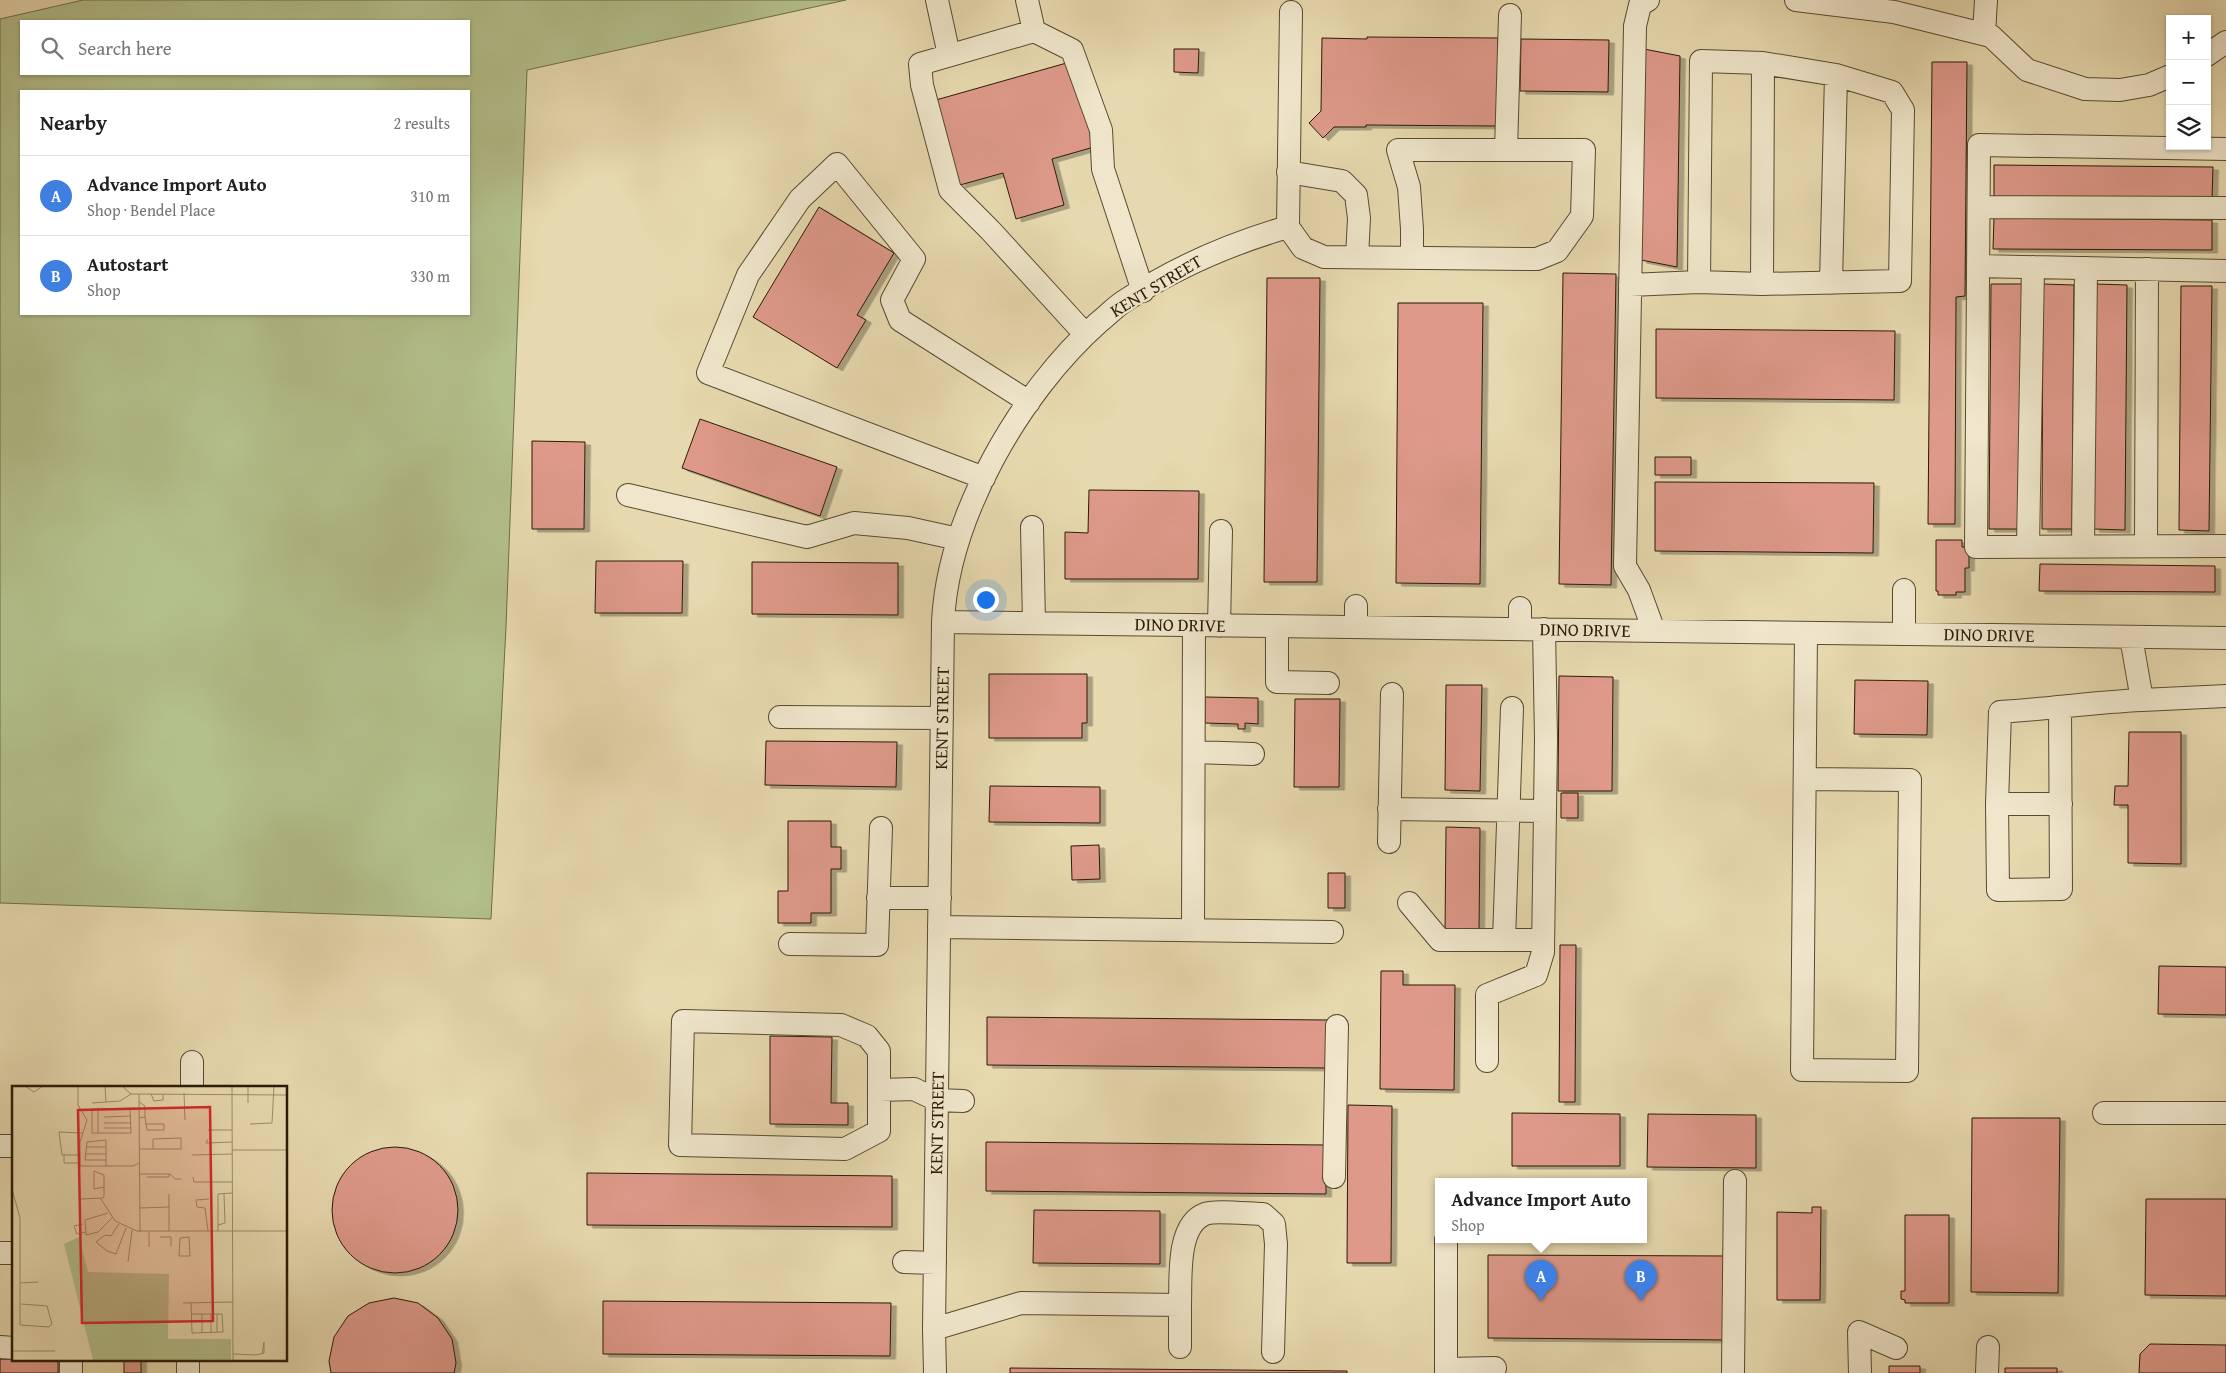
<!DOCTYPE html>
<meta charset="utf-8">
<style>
:root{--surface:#fff;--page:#f6f6f6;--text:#202124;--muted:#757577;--line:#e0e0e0;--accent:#2563eb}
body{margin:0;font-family:"Gentium Book Plus",serif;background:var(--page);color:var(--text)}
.controls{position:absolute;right:15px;top:15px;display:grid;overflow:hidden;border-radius:0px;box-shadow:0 1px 4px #0004}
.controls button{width:45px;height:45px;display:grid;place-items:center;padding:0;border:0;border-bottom:1px solid var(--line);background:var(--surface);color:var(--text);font:25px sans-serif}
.you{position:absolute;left:985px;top:599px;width:18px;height:18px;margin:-12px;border:4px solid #fff;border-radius:50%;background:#1a73e8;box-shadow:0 0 0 8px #1a73e833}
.badge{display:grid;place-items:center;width:32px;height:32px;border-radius:50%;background:var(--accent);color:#fff;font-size:16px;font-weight:700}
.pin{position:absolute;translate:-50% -41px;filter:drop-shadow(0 1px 2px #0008)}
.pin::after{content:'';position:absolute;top:26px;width:18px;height:15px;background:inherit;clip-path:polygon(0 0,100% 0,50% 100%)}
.popup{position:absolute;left:1435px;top:1178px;width:212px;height:65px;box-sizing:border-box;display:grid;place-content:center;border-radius:0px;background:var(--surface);filter:drop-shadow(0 1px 4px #0005);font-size:16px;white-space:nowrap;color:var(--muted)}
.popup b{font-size:19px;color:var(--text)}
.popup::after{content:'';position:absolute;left:50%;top:100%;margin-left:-10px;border:10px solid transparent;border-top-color:var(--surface)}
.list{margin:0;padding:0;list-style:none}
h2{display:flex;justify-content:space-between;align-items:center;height:65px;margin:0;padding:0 20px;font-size:21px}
h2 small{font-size:16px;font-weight:400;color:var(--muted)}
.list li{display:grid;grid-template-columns:32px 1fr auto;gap:15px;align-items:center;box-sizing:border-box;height:80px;padding:0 20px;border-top:1px solid var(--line)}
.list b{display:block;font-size:19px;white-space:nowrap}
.list p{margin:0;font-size:16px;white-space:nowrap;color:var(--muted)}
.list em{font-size:16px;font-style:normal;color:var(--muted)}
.icon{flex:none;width:28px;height:28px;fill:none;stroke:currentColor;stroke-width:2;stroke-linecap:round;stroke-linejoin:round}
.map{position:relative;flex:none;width:2226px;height:1373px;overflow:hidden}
.search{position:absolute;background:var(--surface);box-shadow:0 1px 4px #0004;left:20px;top:20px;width:450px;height:55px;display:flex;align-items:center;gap:12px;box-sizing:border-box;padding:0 18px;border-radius:0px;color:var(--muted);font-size:19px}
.panel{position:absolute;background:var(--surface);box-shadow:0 1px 4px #0004;left:20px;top:90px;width:450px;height:225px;border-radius:0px}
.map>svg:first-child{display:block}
.green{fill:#b3c08c;stroke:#6e6e4a;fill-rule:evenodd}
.building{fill:#de998a;stroke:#291b07;filter:url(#shadow)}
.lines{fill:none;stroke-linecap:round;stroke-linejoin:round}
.minor-casing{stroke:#584a31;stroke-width:24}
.minor{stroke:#efe6cb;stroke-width:22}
.labels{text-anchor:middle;stroke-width:4.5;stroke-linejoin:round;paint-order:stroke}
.street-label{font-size:18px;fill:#291b07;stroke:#efe6cb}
.inset-road{fill:none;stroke:#9b8d6c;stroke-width:1}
.view{fill:#d62828;fill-opacity:0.15;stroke:#d62828;stroke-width:2.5}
.inset-edge{fill:none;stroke:#291b07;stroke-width:2.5}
</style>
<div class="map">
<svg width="2226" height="1373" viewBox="0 0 2226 1373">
<defs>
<filter id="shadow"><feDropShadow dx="5.5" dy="3" stdDeviation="0" flood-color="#0004"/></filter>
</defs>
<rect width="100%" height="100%" fill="#e7d9af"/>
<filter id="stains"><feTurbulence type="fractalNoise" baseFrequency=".004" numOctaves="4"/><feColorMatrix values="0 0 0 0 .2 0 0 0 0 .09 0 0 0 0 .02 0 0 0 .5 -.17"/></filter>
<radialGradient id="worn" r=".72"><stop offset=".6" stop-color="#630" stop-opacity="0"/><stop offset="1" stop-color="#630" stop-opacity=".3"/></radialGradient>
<path class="green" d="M83,0H846L527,70L506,627L491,919L0,903V19ZM21,21H469V74H21ZM21,91H469V314H21Z"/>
<path class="building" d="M1367,37L1498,38L1497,126L1366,125V127H1334L1323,138L1309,123L1321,111L1322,38L1367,39Z
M1521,39L1609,40L1608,92L1520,91Z
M1174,49H1199L1198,73L1174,72Z
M1644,49L1680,56L1677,267L1641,260Z
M1070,62L1094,147L1052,159L1064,205L1016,219L1003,173L960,185L936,100Z
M1932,62H1967L1965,296L1956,297L1955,524H1928Z
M1994,165L2213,167L2212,198L1994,197Z
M819,207L894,253L857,315L866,320L837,368L753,317Z
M1994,218L2212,220V250L1993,249Z
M1563,273L1616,274L1611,585L1559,584Z
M1267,278H1320L1317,582H1264Z
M1991,284H2022L2020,529H1989Z
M2043,284L2074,285L2072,529H2042Z
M2096,284L2127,285L2125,530L2094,529Z
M2181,286H2212L2209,531L2179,530Z
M1398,303H1483L1480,584L1396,583Z
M1656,329L1895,331L1894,400L1656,398Z
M700,419L837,467L820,516L682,468Z
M532,441L585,442L584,529H532Z
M1655,457H1691V475H1655Z
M1655,482L1874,483L1873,553L1655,551Z
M1089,490L1199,491L1198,579H1065V532L1088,533Z
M1936,540H1962V547H1969V568H1965V592H1956V595H1938V591H1936Z
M596,561H683L682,613H595Z
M752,562L898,563V615L752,614Z
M2040,564L2215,566V592L2039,591Z
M989,674H1087V723H1082V738H989Z
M1559,676L1613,677L1612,791H1558Z
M1855,680L1928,681L1927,735L1854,734Z
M1446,685H1482L1480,791L1445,790Z
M1205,697L1258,698V724L1245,723V729H1238V724L1205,723Z
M1295,699H1340L1339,787H1294Z
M2129,732H2181V864L2128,863V805H2114L2115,786H2128Z
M766,741L897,742L896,787L765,785Z
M990,786L1100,787V823L989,822Z
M1561,793H1578V818H1561Z
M788,821H831V847H841V869H831V913H811V923H778V891H788Z
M1446,827L1480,828L1479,933H1445Z
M1099,845L1100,879L1072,880L1071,846Z
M1328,873H1345V908H1328Z
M1560,945H1576L1575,1102H1559Z
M2159,966L2226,967V1015L2158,1014Z
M1381,971H1403V985H1455L1454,1090L1380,1089Z
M987,1017L1328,1020L1327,1068L987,1065Z
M770,1036L832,1037L831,1103H848V1125L770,1124Z
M1348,1105L1392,1106L1391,1263H1347Z
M1512,1113L1620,1114V1166H1512Z
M1648,1114L1756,1115V1168L1647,1167Z
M1972,1118H2060L2058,1293L1971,1292Z
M986,1142L1326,1145V1194L986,1191Z
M332 1210a63 63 0 1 1 126 0a63 63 0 1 1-126 0Z
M587,1173L892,1176V1227L587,1225Z
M2146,1199H2226V1296L2145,1295Z
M1812,1207H1821L1820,1300H1777V1212L1812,1213Z
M1034,1210L1160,1211V1264L1033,1263Z
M1905,1215H1949V1303H1905V1300L1901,1299V1291H1905Z
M1488,1255L1727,1256V1340L1488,1338Z
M394,1298L418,1303L438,1318L452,1339L456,1363L454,1373H331L329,1361L334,1337L348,1316L369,1303Z
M603,1301L891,1303L890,1356L603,1354Z
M2150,1344L2226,1345V1373H2139L2140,1354Z
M0,1359L58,1360V1373H0Z
M124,1359H141V1373H124Z
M1889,1366H1920V1373H1889Z
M1010,1368L1347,1371V1373H1010Z
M2005,1368H2057V1373H2005Z"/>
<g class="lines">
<g class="minor-casing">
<path id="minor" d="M937,0L949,55
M1027,0L1034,31
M1648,0L1640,5L1635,26L1625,566L1639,590L1654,631
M1796,0L1894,12L1991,36L2027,70L2085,89L2120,90L2149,85L2170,76
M1291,12L1288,227L1303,248L1324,257L1537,259L1557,251L1582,216L1584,150H1398L1409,187L1412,229V257
M1984,34L1986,0
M2207,55L2226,42
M2226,149L1979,145L1976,547L2226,546
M1506,150L1510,15
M1288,172L1342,181L1356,195L1359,218L1357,257
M1979,207L2226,208
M1978,266L2226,271
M1831,283L1836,75
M1762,284L1763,63
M1630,285L1699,282L1762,284L1900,281L1903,110L1892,92L1836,75L1763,63L1701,61L1699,282
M1085,334L990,230L950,190L922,85L920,64L1034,31L1072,50L1101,130L1103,169L1143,291
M984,478L708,373L748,275L800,199L837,164L914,259L892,300L900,320L1029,402
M628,495L807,537L854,523L908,528L958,539
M1032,527L1034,623
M2028,546L2033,267
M2083,546L2086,268
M2146,546L2147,269
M1904,590V634
M943,622L2226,638
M1219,626L1221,531
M1277,626V682L1328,683
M1356,627V606
M1520,629V608
M2131,637L2142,700L2226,696
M1512,708L1504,940H1543
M2060,708L2061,889L1998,890L1997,804L2000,712C2048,709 2095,702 2142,700
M780,717L942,718
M1194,752L1253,754
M1805,779L1910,780L1907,1071L1802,1070L1806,633
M1997,804H2061
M1389,809L1545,811
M1389,842L1392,694
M878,898H940
M1409,903L1440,940H1504
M939,927L1332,932
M1193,929L1194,626
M790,944L877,945L881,828
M683,1021L841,1025L867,1036L879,1051V1131L845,1149L680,1145Z
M1487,1061V995L1536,975L1543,952L1546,739L1544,629
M192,1087V1062
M879,1090L914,1089L937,1100L963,1101
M2104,1113H2226
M0,1146H14
M1334,1177L1337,1026
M0,1253H14
M904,1262L935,1263
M934,1329L1021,1303L1180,1305C1181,1280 1176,1225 1205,1214C1214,1210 1251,1214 1263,1214L1274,1224L1276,1244L1273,1352
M0,1347L14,1348
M1180,1347V1305
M1446,1369L1495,1368
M71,1373V1359
M188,1373V1359
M935,1373L934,1329L943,622C948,516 1021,391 1099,322C1107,316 1114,308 1123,302C1174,268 1229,244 1288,227
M1446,1373V1240
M1733,1373L1735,1181
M1860,1373L1859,1332L1896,1348
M1987,1373L1988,1347"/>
</g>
<use href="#minor" class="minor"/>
</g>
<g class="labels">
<g class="street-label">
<text transform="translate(1156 286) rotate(-31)" y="6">KENT STREET</text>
<text transform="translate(1180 625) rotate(1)" y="6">DINO DRIVE</text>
<text transform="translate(1585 630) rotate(1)" y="6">DINO DRIVE</text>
<text transform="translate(1989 635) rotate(1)" y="6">DINO DRIVE</text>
<text transform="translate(942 718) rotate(-89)" y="6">KENT STREET</text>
<text transform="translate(937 1123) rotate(-89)" y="6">KENT STREET</text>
</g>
</g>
<g transform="translate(12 1086)">
<rect width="275" height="275" fill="#e7d9af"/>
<path d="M67,151L76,186L157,188L156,253H219V275L81,274L52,158Z" fill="#b3c08c"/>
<path class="inset-road" d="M13,0L22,6L31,0M66,0V19L75,34L68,56V80H121L127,77M93,0L94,16M110,0L119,8L275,9M220,0L221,275M236,0V17M172,7L173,34M127,8L128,146M139,8L142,15L151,14V8M127,16L133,20V31L127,32M80,17L108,15L119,8M118,22L119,47H80V23L123,22L127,23M86,23V47M92,31L119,30M133,31L135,44H152V38H134M92,37H119M238,38L260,37L262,0M92,42H119M196,44H220M196,53L194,57L220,56M74,61H94M127,63H169V52L141,53V63M220,64H275M73,68H94M52,69V77H66M66,69H50L47,46L70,47M180,69L220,68M94,74H73L75,56L94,54V80M128,88H158L163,93H169M135,91H157V88M181,91L182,96H220M0,103L8,132V239L37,241L40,238L35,220L9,218M157,108V145M69,113L91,112L92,110V89L82,85V103L92,101M89,113L103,135L125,145H275M128,122L157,121M96,127L73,134L74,149L86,146L100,132M71,138L62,140L65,148L74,146M107,138L99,150L93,149L84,156L95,165L104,168L114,142M206,139L213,137L212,108M196,145L193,122L185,121L184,114L197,113M206,145V108L220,107M137,146V161M148,151H159V160M177,151L178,170H167L168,152ZM116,176L120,144M8,197L26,196M171,217L221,216M179,217L180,247L211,246L210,228H180M190,228V247M199,228V246M205,228V246M0,265H43M221,268L243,269L249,268L252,267V256L250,268"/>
<path class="view" d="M198,21L201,235L70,237L66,24Z"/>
<rect width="275" height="275" class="inset-edge"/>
</g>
<rect width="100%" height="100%" filter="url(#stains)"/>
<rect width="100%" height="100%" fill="url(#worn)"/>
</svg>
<div class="controls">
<button>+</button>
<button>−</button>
<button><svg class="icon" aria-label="layers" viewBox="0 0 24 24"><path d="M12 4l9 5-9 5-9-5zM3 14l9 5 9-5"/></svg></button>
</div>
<div class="you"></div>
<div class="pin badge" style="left:1541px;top:1301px;background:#3f7fe0">A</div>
<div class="popup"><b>Advance Import Auto</b>Shop</div>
<div class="pin badge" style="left:1641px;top:1301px;background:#3f7fe0">B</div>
<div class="search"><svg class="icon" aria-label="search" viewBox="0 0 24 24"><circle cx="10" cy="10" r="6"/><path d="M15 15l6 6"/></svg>Search here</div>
<section class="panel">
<h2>Nearby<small>2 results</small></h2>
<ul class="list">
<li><span class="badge" style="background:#3f7fe0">A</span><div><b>Advance Import Auto</b><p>Shop · Bendel Place</p></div><em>310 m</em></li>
<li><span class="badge" style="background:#3f7fe0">B</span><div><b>Autostart</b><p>Shop</p></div><em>330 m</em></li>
</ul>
</section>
</div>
